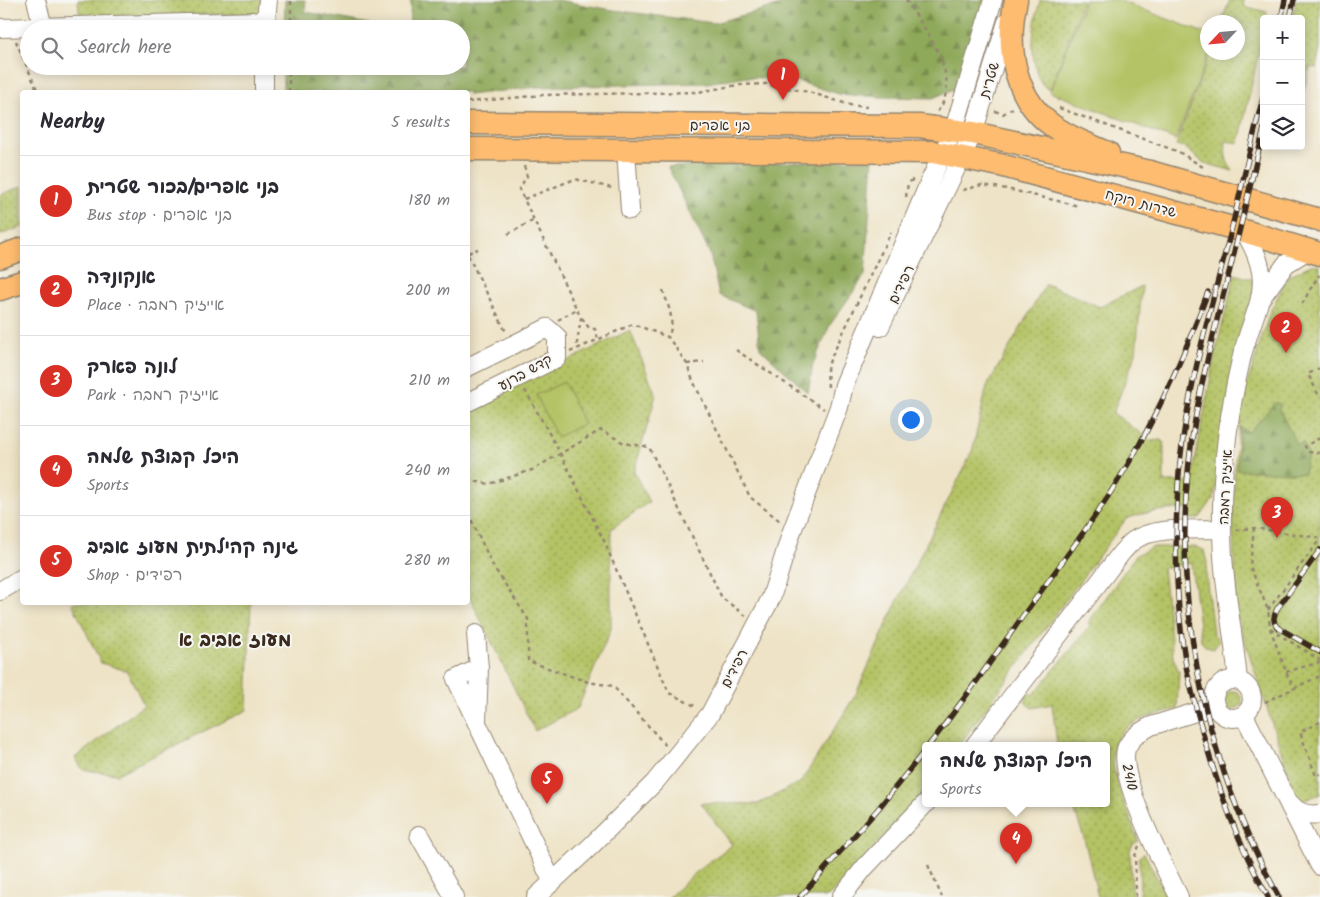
<!DOCTYPE html>
<meta charset="utf-8">
<style>
:root{--surface:#fff;--page:#f2f2f3;--text:#2b2b33;--muted:#7c7c81;--line:#e1e1e2;--accent:#d93025}
body{margin:0;font-family:Kalam,"Playpen Sans Hebrew",sans-serif;background:var(--page);color:var(--text)}
.controls{position:absolute;right:15px;top:15px;display:grid;overflow:hidden;border-radius:5px;box-shadow:0 2px 12px #0003}
.controls button{width:45px;height:45px;display:grid;place-items:center;padding:0;border:0;border-bottom:1px solid var(--line);background:var(--surface);color:var(--text);font:25px sans-serif}
.compass{position:absolute;left:1200px;top:15px;width:45px;height:45px;border-radius:50%;background:var(--surface);box-shadow:0 2px 12px #0003;rotate:244deg}
.you{position:absolute;left:910px;top:419px;width:18px;height:18px;margin:-12px;border:4px solid #fff;border-radius:50%;background:#1a73e8;box-shadow:0 0 0 8px #1a73e833}
.badge{display:grid;place-items:center;width:32px;height:32px;border-radius:50%;background:var(--accent);color:#fff;font-size:16px;font-weight:700}
.pin{position:absolute;translate:-50% -41px;filter:drop-shadow(0 1px 2px #0008)}
.pin::after{content:'';position:absolute;top:26px;width:18px;height:15px;background:inherit;clip-path:polygon(0 0,100% 0,50% 100%)}
.popup{position:absolute;left:922px;top:742px;width:188px;height:65px;box-sizing:border-box;display:grid;place-content:center;border-radius:5px;background:var(--surface);filter:drop-shadow(0 1px 4px #0005);font-size:16px;white-space:nowrap;color:var(--muted)}
.popup b{font-size:19px;color:var(--text)}
.popup::after{content:'';position:absolute;left:50%;top:100%;margin-left:-10px;border:10px solid transparent;border-top-color:var(--surface)}
.list{margin:0;padding:0;list-style:none}
h2{display:flex;justify-content:space-between;align-items:center;height:65px;margin:0;padding:0 20px;font-size:21px}
h2 small{font-size:16px;font-weight:400;color:var(--muted)}
.list li{display:grid;grid-template-columns:32px 1fr auto;gap:15px;align-items:center;box-sizing:border-box;height:90px;padding:0 20px;border-top:1px solid var(--line)}
.list b{display:block;font-size:19px;white-space:nowrap}
.list p{margin:0;font-size:16px;white-space:nowrap;color:var(--muted)}
.list em{font-size:16px;font-style:normal;color:var(--muted)}
.icon{flex:none;width:28px;height:28px;fill:none;stroke:currentColor;stroke-width:2;stroke-linecap:round;stroke-linejoin:round}
.map{position:relative;flex:none;width:1320px;height:897px;overflow:hidden}
.search{position:absolute;background:var(--surface);box-shadow:0 2px 12px #0003;left:20px;top:20px;width:450px;height:55px;display:flex;align-items:center;gap:12px;box-sizing:border-box;padding:0 18px;border-radius:28px;color:var(--muted);font-size:19px}
.panel{position:absolute;background:var(--surface);box-shadow:0 2px 12px #0003;left:20px;top:90px;width:450px;height:515px;border-radius:5px}
.map>svg:first-child{display:block}
.grass{fill:url(#grass-dots);stroke:#787642}
.forest{fill:url(#forest-firs);stroke:#656a3c}
.garden{fill:#b4c365;stroke:#787642}
.lines{fill:none;stroke-linecap:round;stroke-linejoin:round}
.minor-casing{stroke:#948672;stroke-width:20}
.major-casing{stroke:#948672;stroke-width:25}
.path{stroke:#948672;stroke-width:2.5;stroke-dasharray:4 4;stroke-linecap:butt}
.minor{stroke:#fff;stroke-width:18}
.major{stroke:#fdbc6f;stroke-width:22}
.rail-casing{stroke:#3b2a1e;stroke-width:5.5}
.rail{stroke:#f6f6f2;stroke-width:4;stroke-dasharray:11;stroke-linecap:butt}
.labels{text-anchor:middle;stroke-width:4;stroke-linejoin:round;paint-order:stroke}
.street-label{font-size:14px;fill:#3b2a1e;stroke:#f6f6f2}
.district-label{font-size:19px;font-weight:bold;fill:#3b2a1e;stroke:#f6f6f2}
</style>
<div class="map">
<svg width="1320" height="897" viewBox="0 0 1320 897">
<defs>
<pattern id="grass-dots" width="8" height="8" patternUnits="userSpaceOnUse" patternTransform="scale(1.25)"><rect width="8" height="8" fill="#b4c365"/><path d="M2 2h.1M6 6h.1" fill="none" stroke="#949f53" stroke-width="1.8" stroke-linecap="round"/></pattern>
<pattern id="forest-firs" width="22" height="20" patternUnits="userSpaceOnUse" patternTransform="scale(1.25)"><rect width="22" height="20" fill="#8fa95a"/><path d="M5 1l3.5 6h-7zM16 11l3.5 6h-7z" fill="#768a4a"/></pattern>
</defs>
<rect width="100%" height="100%" fill="#f6f6f2"/>
<filter id="ink" filterUnits="userSpaceOnUse"><feTurbulence type="fractalNoise" baseFrequency=".02" numOctaves="2"/><feDisplacementMap in="SourceGraphic" scale="10" xChannelSelector="R" yChannelSelector="G"/><feConvolveMatrix kernelMatrix="1 2 1 2 8 2 1 2 1" color-interpolation-filters="sRGB"/></filter>
<filter id="wash" filterUnits="userSpaceOnUse"><feTurbulence type="fractalNoise" baseFrequency=".0096" numOctaves="4" result="noise"/><feDisplacementMap in="SourceGraphic" scale="20" xChannelSelector="R" yChannelSelector="G"/><feGaussianBlur stdDeviation="1.12" result="paint"/><feColorMatrix in="noise" values="0 0 0 0 0 0 0 0 0 0 0 0 0 0 0 0 0 1.4 0 .05"/><feComposite in="paint" operator="in"/></filter>
<g filter="url(#wash)">
<rect width="100%" height="100%" fill="#eee3c6"/>
<path class="grass" d="M78,0H263V13L80,19Z
M1040,0H1083L1051,88L1048,89C1042,86 1039,79 1037,73C1029,49 1034,24 1040,0Z
M1230,0H1244L1243,6L1267,12L1266,19H1264V28L1239,143L1226,141C1225,154 1225,161 1233,171L1204,163L1184,147L1176,145L1210,53L1238,52V22H1221Z
M1296,0H1320V49L1316,68L1310,67L1301,102V19H1292Z
M22,186V227L0,235V195Z
M1313,264L1320,266V794L1298,803L1235,611L1233,515L1235,462L1241,404L1269,314L1288,276Z
M1235,274L1258,281L1215,492L1213,499L1199,519H1191V509C1167,509 1148,511 1126,519L959,745H926V788L860,863L828,897H669L703,866L732,845L701,803L758,804L801,782L856,694L894,608L972,452L987,386L1046,284L1100,307L1142,286L1136,353L1113,413L1151,441L1161,440L1164,443V482H1191L1215,354Z
M630,330L656,395L634,472L649,502L611,529V629L578,708L535,731L468,594V410Z
M1153,547H1196L1204,550L1207,563L1206,574L1213,634L1219,640L1214,649L1206,647L1201,641L1191,563L1163,568L1173,657L1179,672L1177,709C1163,713 1148,715 1136,722C1102,739 1113,768 1122,797C1128,811 1133,826 1138,841L1133,844L1130,850L1132,895L1131,897H1098L1084,838L1072,803H1106V745H1057L1052,704L1032,708L1026,703L1025,698L1028,692L1033,695L1091,625L1088,623L1136,555Z
M72,603H251L247,710L117,774L83,770L75,758L144,705L127,671L101,663Z
M1224 700a9 9 0 1 1 18 0a9 9 0 1 1-18 0Z
M1144,853L1167,897H1140L1139,857Z"/>
<path class="forest" d="M285,0H305L306,12L394,29H284Z
M411,0H557L613,10L714,23L799,0H985L960,86L933,98L880,97L839,94L790,79L741,77L707,83L537,87L468,95V92H283V66H461V29H409Z
M873,159L865,275L830,325L813,364L808,393L760,348L756,311L719,295L710,254L668,167Z
M1275,403H1278L1281,405L1279,409L1297,445L1303,443L1308,454L1304,474L1237,470L1240,427L1249,432Z"/>
<path class="garden" d="M1085,0H1118L1207,34L1208,52L1209,53L1176,140L1050,92Z
M564,382L584,424L557,437L536,395Z"/>
</g>
<g filter="url(#ink)">
<g class="lines">
<g class="minor-casing">
<path id="minor" d="M36,0L43,27
M0,28L265,21
M265,29L268,0
M264,92V66
M626,150L630,210
M1261,298L1286,264L1308,250
M880,327L973,133L1007,22
M468,367L547,328L557,337V358L468,402
M0,591L22,578
M476,634L479,668
M1214 699a19 19 0 1 1 38 0a19 19 0 1 1-38 0Z
M1238,680C1234,639 1226,598 1223,556C1219,491 1226,424 1241,360C1254,304 1279,287 1244,231
M1244,715L1320,866
M477,721L479,668L456,679L552,881
M975,745L1122,552C1126,548 1129,544 1133,541C1153,526 1198,530 1222,529
M1288,801C1297,812 1305,816 1320,814
M419,835L454,897
M536,897L591,846L655,782L710,714L771,598L792,531L839,407L844,385L929,183L954,129L993,0
M841,897L865,867L926,803
M1179,897C1165,868 1118,779 1126,749C1130,738 1141,731 1151,726L1215,706"/>
</g>
<g class="major-casing">
<path id="major" d="M1016,0C1005,48 1014,103 1059,130C1074,140 1092,146 1108,153
M468,123L919,126L973,133L1150,172L1320,220
M468,149L933,152L1000,165L1244,231L1320,254
M0,257L22,249
M0,289L22,282"/>
</g>
<path class="path" d="M906,0C924,29 965,78 937,112
M291,29V0
M16,41L38,92
M289,92V66
M468,102L543,95L698,92L738,85L766,84L809,92L850,105L867,107
M1059,108L1179,152L1206,169
M995,111L1003,114L1013,108
M524,166L527,176L519,189L581,318L576,349
M963,190L982,185L1007,189L1079,206
M906,197L908,183L914,179
M524,199L575,179L612,188
M508,234L534,220
M468,253L478,249
M468,255L506,332
M663,290C668,306 676,321 668,337
M1302,304L1318,276H1320
M582,318L589,328L595,329L598,339
M558,320L577,309
M736,350L824,409
M570,352L633,324L668,337L687,364L693,381L750,497L780,521
M687,364L704,362
M1320,368L1308,374L1320,398
M828,387L827,369L830,360L891,232
M525,390L560,453L604,541L669,693L697,707
M1320,438L1305,446L1308,452L1320,453
M468,480L489,484L532,470L601,430L624,443L649,447L722,598L746,616
M468,513L493,566L528,619V661L588,682L613,686L667,747
M1254,528L1250,566L1268,610L1270,627L1275,632L1320,660
M1236,530L1254,528L1320,538
M1268,610L1320,539
M1270,628L1286,672L1294,689
M1286,672L1320,662
M1265,702L1320,676
M1320,722L1300,732L1316,776L1320,774
M928,865L942,897
M1136,897L1135,856L1139,846"/>
<use href="#minor" class="minor"/>
<use href="#major" class="major"/>
<g class="rail-casing">
<path id="rail" d="M1281,19L1285,0
M1290,19L1294,0
M1264,94C1252,139 1242,186 1231,231C1213,300 1193,368 1183,438C1173,509 1174,596 1186,666C1189,681 1193,696 1197,711C1213,775 1235,839 1268,897
M1264,129C1253,173 1243,217 1232,261C1217,320 1201,378 1192,439C1169,595 1203,760 1279,897
M1320,550L1277,609C1274,616 1272,620 1277,627L1320,652
M929,745C962,703 993,658 1025,613C1064,559 1105,506 1138,447C1166,397 1188,345 1208,292
M800,897L878,809L926,749"/>
</g>
<use href="#rail" class="rail"/>
</g>
</g>
<g class="labels">
<g class="street-label">
<text transform="translate(989 80) rotate(-73)" y="5">שטרית</text>
<text x="720" y="130">בני אפרים</text>
<text transform="translate(1141 203) rotate(15)" y="5">שדרות רוקח</text>
<text transform="translate(901 284) rotate(-64)" y="5">רפידים</text>
<text transform="translate(525 372) rotate(-29)" y="5">קדש ברנע</text>
<text transform="translate(1225 487) rotate(-87)" y="5">אייזיק רמבה</text>
<text transform="translate(734 668) rotate(-62)" y="5">רפידים</text>
<text transform="translate(1130 777) rotate(77)" y="5">2410</text>
</g>
<g class="district-label">
<text x="235" y="646">מעוז אביב א</text>
</g>
</g>
</svg>
<div class="controls">
<button>+</button>
<button>−</button>
<button><svg class="icon" aria-label="layers" viewBox="0 0 24 24"><path d="M12 4l9 5-9 5-9-5zM3 14l9 5 9-5"/></svg></button>
</div>
<svg class="compass" viewBox="-18 -18 36 36"><path d="M0-13l5 13h-10z" fill="#e53935"/><path d="M0 13l5-13h-10z" fill="#7c7c81"/></svg>
<div class="you"></div>
<div class="pin badge" style="left:783px;top:100px">1</div>
<div class="pin badge" style="left:1286px;top:353px">2</div>
<div class="pin badge" style="left:1277px;top:538px">3</div>
<div class="pin badge" style="left:1016px;top:864px">4</div>
<div class="popup"><b>היכל קבוצת שלמה</b>Sports</div>
<div class="pin badge" style="left:547px;top:804px">5</div>
<div class="search"><svg class="icon" aria-label="search" viewBox="0 0 24 24"><circle cx="10" cy="10" r="6"/><path d="M15 15l6 6"/></svg>Search here</div>
<section class="panel">
<h2>Nearby<small>5 results</small></h2>
<ul class="list">
<li><span class="badge">1</span><div><b>בני אפרים/בכור שטרית</b><p>Bus stop · בני אפרים</p></div><em>180 m</em></li>
<li><span class="badge">2</span><div><b>אנקונדה</b><p>Place · אייזיק רמבה</p></div><em>200 m</em></li>
<li><span class="badge">3</span><div><b>לונה פארק</b><p>Park · אייזיק רמבה</p></div><em>210 m</em></li>
<li><span class="badge">4</span><div><b>היכל קבוצת שלמה</b><p>Sports</p></div><em>240 m</em></li>
<li><span class="badge">5</span><div><b>גינה קהילתית מעוז אביב</b><p>Shop · רפידים</p></div><em>280 m</em></li>
</ul>
</section>
</div>
